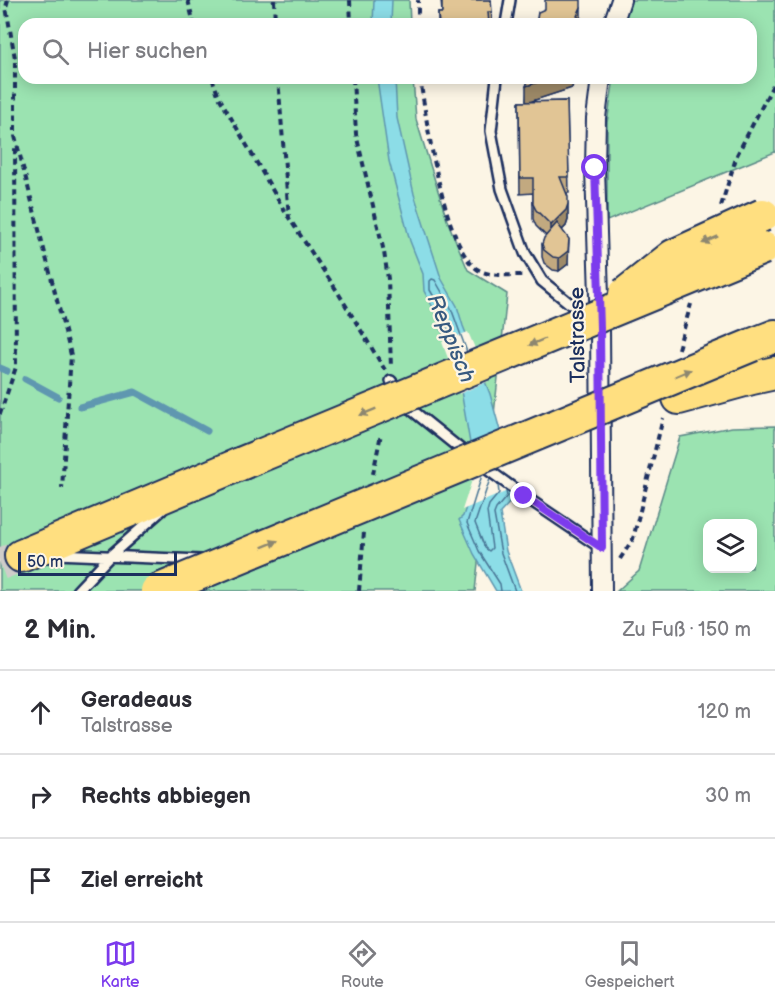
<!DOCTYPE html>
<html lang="de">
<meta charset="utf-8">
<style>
:root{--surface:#fff;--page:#f2f2f3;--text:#2b2b33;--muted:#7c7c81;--line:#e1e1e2;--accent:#7c3aed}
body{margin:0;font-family:"Balsamiq Sans",sans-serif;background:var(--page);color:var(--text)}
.controls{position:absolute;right:18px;bottom:18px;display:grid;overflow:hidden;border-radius:12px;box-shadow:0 3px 15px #0003}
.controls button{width:54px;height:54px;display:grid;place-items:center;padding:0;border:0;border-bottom:2px solid var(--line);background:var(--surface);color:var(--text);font:30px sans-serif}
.scale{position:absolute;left:18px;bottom:15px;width:159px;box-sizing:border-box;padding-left:6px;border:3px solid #1b2f5e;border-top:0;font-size:16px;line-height:21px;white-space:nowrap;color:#1b2f5e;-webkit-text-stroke:4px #fcf5e5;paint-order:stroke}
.stop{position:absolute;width:18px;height:18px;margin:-14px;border:4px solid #7c3aed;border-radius:50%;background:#fff}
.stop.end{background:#7c3aed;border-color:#fff;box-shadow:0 2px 6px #0008}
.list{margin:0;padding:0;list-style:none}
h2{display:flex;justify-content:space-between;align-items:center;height:78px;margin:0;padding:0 24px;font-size:26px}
h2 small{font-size:20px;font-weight:400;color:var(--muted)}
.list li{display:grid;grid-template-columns:39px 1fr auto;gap:18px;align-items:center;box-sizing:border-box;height:84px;padding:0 24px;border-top:2px solid var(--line)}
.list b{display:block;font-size:22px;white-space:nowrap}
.list p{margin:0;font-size:20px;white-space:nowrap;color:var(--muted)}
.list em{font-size:20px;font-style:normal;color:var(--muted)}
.icon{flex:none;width:33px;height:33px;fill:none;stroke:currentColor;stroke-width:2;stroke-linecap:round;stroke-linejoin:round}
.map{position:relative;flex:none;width:775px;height:591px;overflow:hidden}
.search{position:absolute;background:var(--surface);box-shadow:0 3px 15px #0003;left:18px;right:18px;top:18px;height:66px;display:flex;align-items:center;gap:15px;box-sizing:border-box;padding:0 21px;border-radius:18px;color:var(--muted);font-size:22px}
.sheet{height:330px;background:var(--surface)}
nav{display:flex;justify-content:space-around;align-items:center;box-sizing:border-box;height:84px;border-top:2px solid var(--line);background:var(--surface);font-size:16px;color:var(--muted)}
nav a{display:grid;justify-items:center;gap:3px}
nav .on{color:var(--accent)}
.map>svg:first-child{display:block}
.green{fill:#9be3b1;stroke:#5b8988;stroke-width:1.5;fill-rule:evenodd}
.water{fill:#8cdde7;stroke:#5f97b0;stroke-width:1.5}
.pier{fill:#fcf5e5}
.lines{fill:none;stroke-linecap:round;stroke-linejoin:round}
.shore{stroke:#487595;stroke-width:1.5}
.stream{stroke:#5f97b0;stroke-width:7}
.highway-tunnel{stroke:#cfcdca;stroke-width:32;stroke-dasharray:32 16;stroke-linecap:butt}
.lane-casing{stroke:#1b2f5e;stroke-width:14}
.street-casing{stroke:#1b2f5e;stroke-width:22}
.highway-casing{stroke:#1b2f5e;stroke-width:36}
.path{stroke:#1b2f5e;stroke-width:4;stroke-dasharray:6 4.5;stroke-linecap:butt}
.lane{stroke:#fcf5e5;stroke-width:9}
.street{stroke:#fcf5e5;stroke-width:18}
.highway{stroke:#ffdf80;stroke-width:32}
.highway-bridge-casing{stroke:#1b2f5e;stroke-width:36;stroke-linecap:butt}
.highway-bridge{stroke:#ffdf80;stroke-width:32}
.wall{fill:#c2a980;stroke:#1b2f5e;stroke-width:1.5}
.shaded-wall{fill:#9e8a68;stroke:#1b2f5e;stroke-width:1.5}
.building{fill:#e1c595;stroke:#1b2f5e;stroke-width:1.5}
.oneway{fill:#8d876f}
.route{stroke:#7c3aed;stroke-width:8}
.labels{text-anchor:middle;stroke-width:4.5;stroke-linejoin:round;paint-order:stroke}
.street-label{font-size:21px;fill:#1b2f5e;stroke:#fcf5e5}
.water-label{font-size:22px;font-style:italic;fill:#375a80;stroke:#fcf5e5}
</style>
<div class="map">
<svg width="775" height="591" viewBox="0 0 775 591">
<rect width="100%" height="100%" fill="#fcf5e5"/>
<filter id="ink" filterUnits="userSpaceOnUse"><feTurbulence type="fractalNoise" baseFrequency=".0167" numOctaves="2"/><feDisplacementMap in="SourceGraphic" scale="12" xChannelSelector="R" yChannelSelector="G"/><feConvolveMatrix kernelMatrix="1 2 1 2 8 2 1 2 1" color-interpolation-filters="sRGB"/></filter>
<g filter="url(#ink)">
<path class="green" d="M0,0H409L410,24H24V78H413L416,119L447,220L468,270L507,294L475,591H0Z
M631,0H775V152L607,221V123L614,78H751V24H624Z
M775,426V591H617L639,571L680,437L732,427ZM708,524H752V568H708Z"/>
<path class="water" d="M374,0H392L391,24H373Z
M377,78H395L397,118L414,194L441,278L457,306L463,326L490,394L508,460L514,498L500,513L506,551L521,591H496L474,554L459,520L463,516L476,478L459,379L435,311L424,291L423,274L410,241L389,161Z"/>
<path class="pier" d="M468,332L489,381L459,394L456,380L442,342Z
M469,448L511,459L515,488L462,510L473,477Z"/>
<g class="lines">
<path class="shore" d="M457,356L441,309L430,290V281L432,279L435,280L451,308L467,352
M482,475L467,523L479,551L500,584L501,591
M490,479L475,523L485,548L489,551L492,548L487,512L489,505L499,493L498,485
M506,491L507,496L496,509L494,514L501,553L515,591"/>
<path class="stream" d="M0,368L7,371
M25,379L58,397
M80,407L135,392L207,431"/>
<path class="highway-tunnel" d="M0,564L21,556"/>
<g class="lane-casing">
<path id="lane" d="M506,24L510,0
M497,78L491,131L502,189L525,253L542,281L584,315
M391,381L413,411L469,456
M480,464L524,496L601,548
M56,554L201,560
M77,591L110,556L162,510"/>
</g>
<g class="street-casing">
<path id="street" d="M613,24L621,0
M601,78L596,118L595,168L600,328L602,591"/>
</g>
<g class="highway-casing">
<path id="highway" d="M752,345L775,336
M679,398L752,378L775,373
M21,556L240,464"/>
</g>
<path class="path" d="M8,0L6,7L15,58V136L71,355L62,488
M188,0L194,24
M274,0L275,24
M350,0L351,24
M418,24V0
M212,78L219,97L288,217
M278,78L289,218L337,291L385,370
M353,78L356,134L384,252L388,279L391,368
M420,78C426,118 444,247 477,269C489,277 508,275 522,275
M721,206L737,155L775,81
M678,349L691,304
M0,414L16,367L15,144
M373,474L381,434
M620,559L633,539L663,418
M359,591L364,532"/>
<use href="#lane" class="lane"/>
<use href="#street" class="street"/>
<use href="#highway" class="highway"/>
<g class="highway-bridge-casing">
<path id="highway-bridge" d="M625,294L673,256L763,215
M240,464L763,248
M157,591L752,345"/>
</g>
<use href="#highway-bridge" class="highway-bridge"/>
</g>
<path class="wall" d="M441,0H491L492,24H438V13H442Z
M528,78H574L572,88L528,102L567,101L569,193H567L568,220L566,226L562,230L568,264L559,271L553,270L544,263L542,257V244L546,236L536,226L533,219V193L520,194L519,102H526Z"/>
<path class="shaded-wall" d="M581,7V24L577,16Z
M550,78H574L572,88L526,103V86Z
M568,204V220L566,226L551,241V225Z
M569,239L568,264L559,271V258Z"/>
<path class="building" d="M442,0H491L492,12H488L489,24H439L438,13H442Z
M545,0H581V7L577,16L582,20L581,24H536L538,12L545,9Z
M529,78H550L526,86Z
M567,101L569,177H560L568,197V204L566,210L551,225L536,210L533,204V178H520L519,102Z
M557,223L569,239L568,251L559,258L553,257L544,250L542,244L544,238Z"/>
<defs><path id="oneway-solid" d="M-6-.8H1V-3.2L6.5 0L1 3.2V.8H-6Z" transform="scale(1.5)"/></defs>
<g class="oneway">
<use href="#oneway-solid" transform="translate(710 240) rotate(156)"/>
<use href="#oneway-solid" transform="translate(537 342) rotate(157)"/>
<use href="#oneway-solid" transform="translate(683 373) rotate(-23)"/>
<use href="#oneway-solid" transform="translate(368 412) rotate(158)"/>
<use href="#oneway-solid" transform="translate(270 544) rotate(-22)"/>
</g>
</g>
<g class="lines" filter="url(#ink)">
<path class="route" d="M524,496L602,548L600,328L595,168"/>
</g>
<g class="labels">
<g class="street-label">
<text transform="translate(577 335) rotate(-91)" y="7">Talstrasse</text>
</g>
<g class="water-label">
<text transform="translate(452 338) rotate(68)" y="8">Reppisch</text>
</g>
</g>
</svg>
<div class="controls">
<button><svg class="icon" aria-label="layers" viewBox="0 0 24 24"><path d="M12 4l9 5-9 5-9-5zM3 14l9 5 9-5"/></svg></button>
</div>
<div class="scale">50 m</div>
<div class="stop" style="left:595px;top:168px"></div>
<div class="stop end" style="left:524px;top:496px"></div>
<div class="search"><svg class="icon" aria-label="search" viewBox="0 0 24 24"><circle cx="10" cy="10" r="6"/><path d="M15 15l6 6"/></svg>Hier suchen</div>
</div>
<section class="sheet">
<h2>2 Min.<small>Zu Fuß · 150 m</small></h2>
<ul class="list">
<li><svg class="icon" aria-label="ahead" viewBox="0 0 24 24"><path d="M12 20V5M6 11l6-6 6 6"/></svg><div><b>Geradeaus</b><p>Talstrasse</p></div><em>120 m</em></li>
<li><svg class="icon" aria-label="right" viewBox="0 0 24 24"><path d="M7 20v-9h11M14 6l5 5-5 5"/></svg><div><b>Rechts abbiegen</b></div><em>30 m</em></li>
<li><svg class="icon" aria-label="arrive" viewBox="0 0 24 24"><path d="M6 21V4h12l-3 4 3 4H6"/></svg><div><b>Ziel erreicht</b></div></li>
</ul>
</section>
<nav>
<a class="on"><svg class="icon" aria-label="map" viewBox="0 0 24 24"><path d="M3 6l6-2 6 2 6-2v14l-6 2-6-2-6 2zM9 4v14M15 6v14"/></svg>Karte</a>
<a><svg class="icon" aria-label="directions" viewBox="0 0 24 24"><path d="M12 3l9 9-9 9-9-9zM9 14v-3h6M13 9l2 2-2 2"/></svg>Route</a>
<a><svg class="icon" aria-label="saved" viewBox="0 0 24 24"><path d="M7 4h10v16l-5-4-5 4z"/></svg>Gespeichert</a>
</nav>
